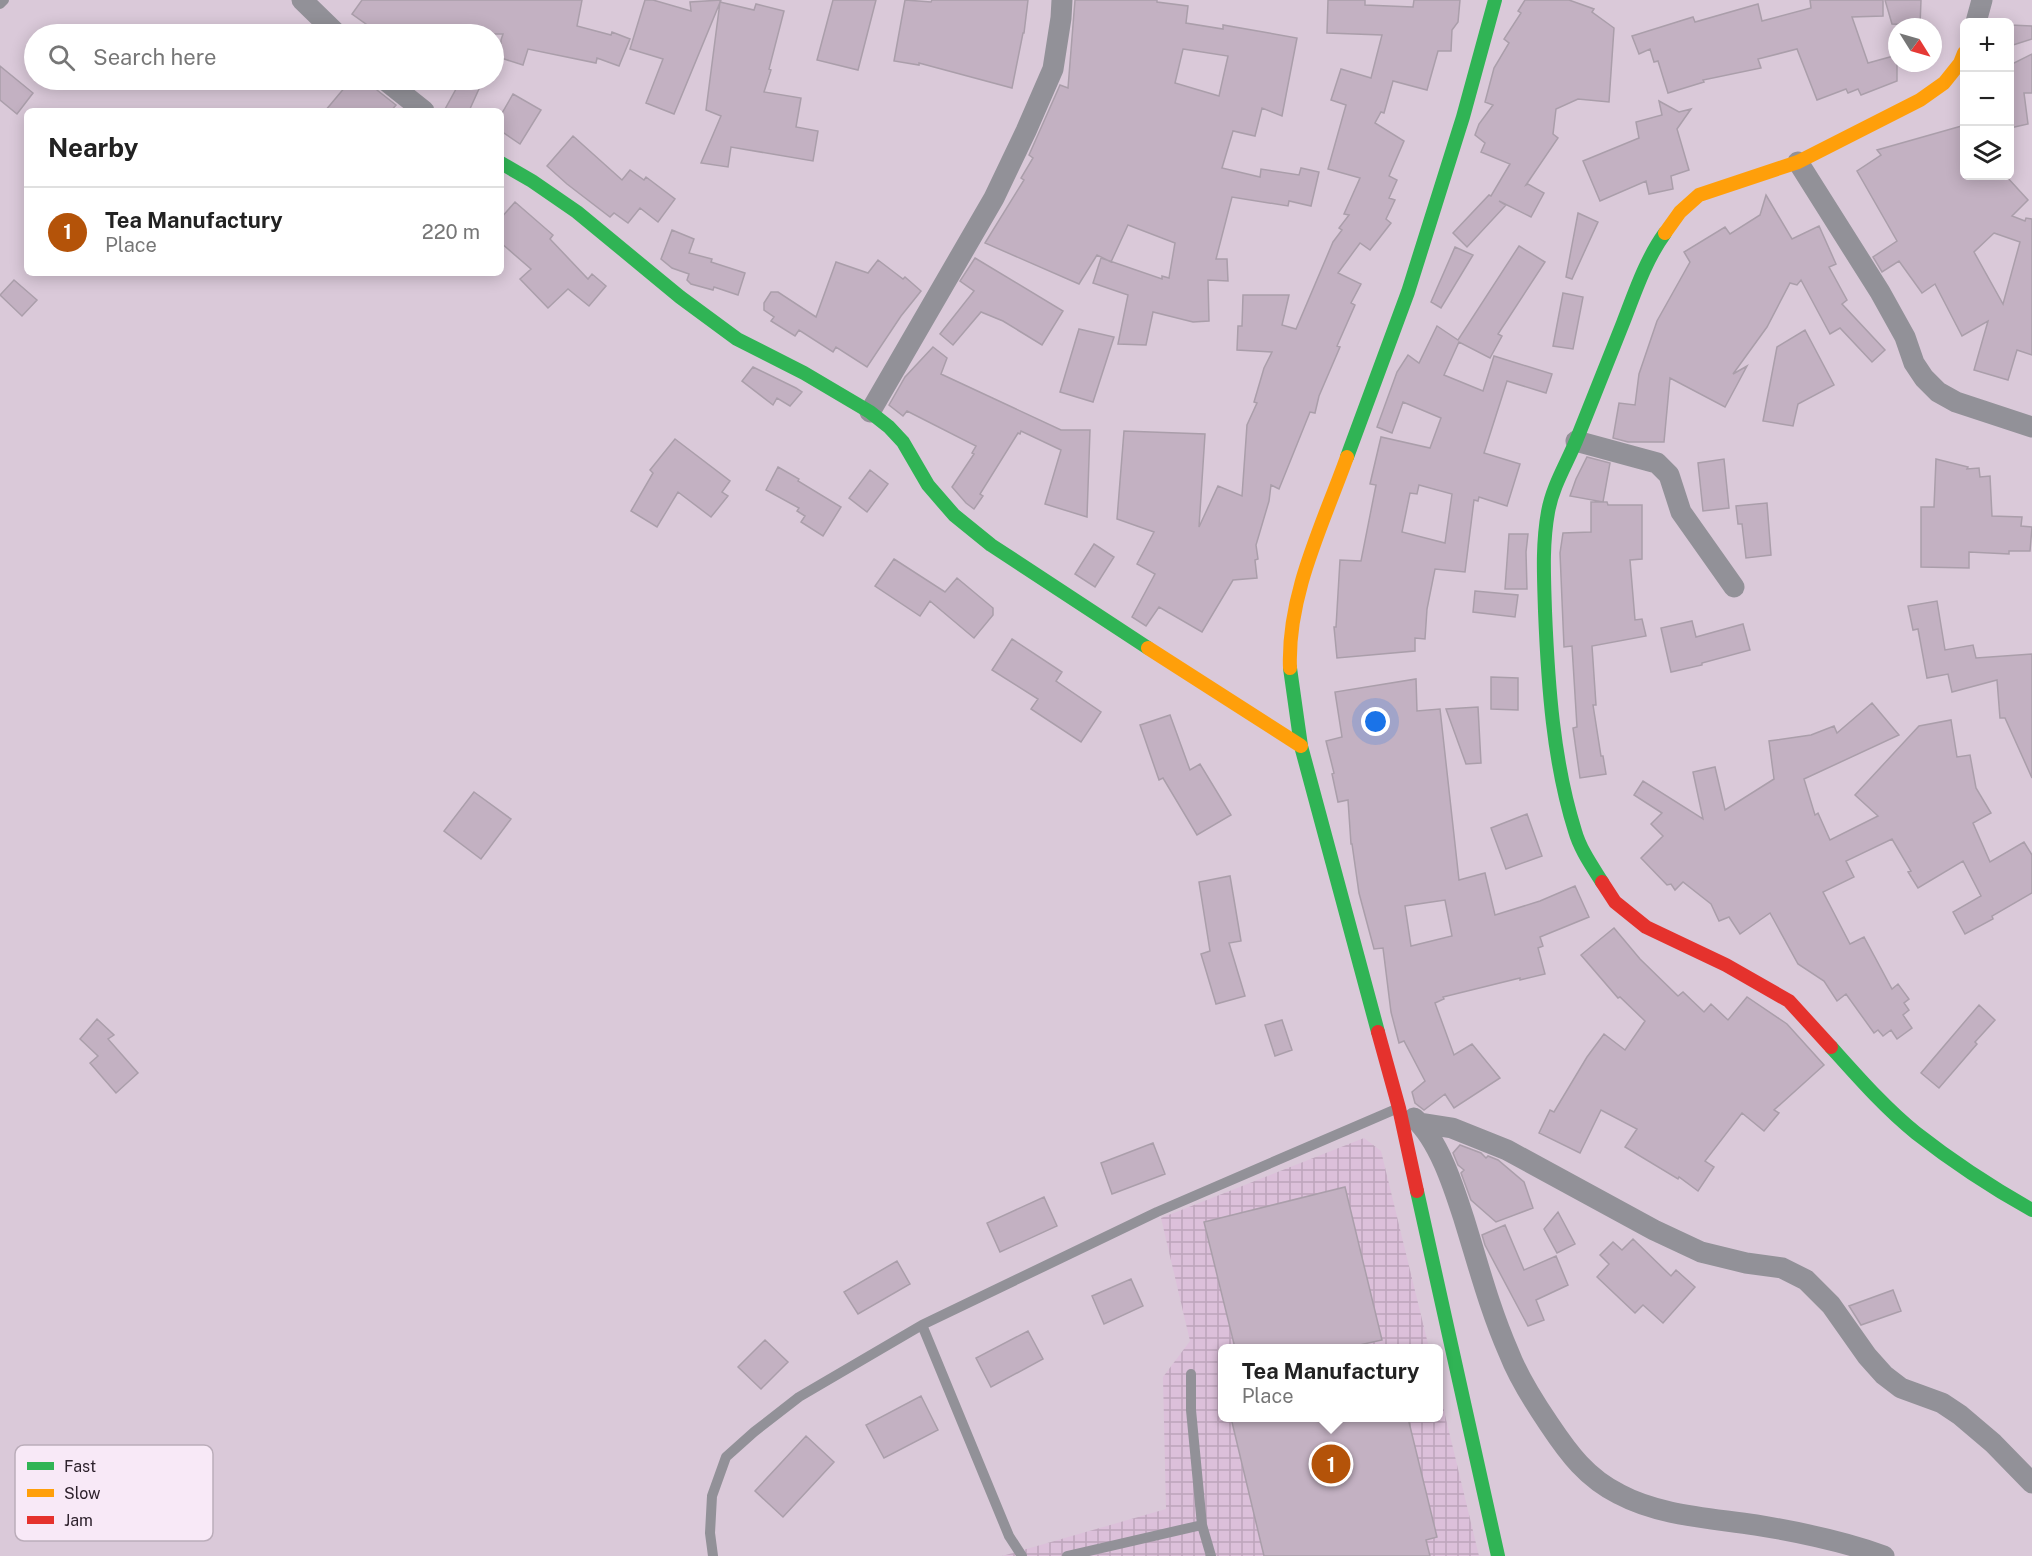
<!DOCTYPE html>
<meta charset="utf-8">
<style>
:root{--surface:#fff;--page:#f6f6f6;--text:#222;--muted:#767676;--line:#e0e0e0;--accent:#b45309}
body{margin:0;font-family:"Public Sans",sans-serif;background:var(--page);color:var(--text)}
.controls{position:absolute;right:18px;top:18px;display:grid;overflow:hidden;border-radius:9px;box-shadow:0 3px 15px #0003}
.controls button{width:54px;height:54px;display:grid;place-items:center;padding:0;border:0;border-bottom:2px solid var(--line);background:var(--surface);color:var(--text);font:30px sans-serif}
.compass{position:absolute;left:1888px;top:18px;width:54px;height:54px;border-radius:50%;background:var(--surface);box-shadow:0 3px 15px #0003;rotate:127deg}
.you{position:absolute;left:1376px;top:722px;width:21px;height:21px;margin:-15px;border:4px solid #fff;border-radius:50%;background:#1a73e8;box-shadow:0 0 0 9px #1a73e833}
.badge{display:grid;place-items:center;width:39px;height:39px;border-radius:50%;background:var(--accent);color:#fff;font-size:20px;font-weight:700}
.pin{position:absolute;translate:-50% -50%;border:3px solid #fff;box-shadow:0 2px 6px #0006}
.popup{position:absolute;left:1218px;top:1344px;width:225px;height:78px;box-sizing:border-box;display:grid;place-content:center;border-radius:9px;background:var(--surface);filter:drop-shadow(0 2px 4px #0005);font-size:20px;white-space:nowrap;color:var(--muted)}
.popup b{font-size:22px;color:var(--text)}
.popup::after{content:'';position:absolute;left:50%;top:100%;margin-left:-12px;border:12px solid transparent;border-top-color:var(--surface)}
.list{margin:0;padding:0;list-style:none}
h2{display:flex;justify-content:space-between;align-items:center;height:78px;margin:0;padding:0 24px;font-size:26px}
h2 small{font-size:20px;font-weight:400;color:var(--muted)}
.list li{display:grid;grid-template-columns:39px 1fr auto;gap:18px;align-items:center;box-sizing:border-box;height:90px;padding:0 24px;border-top:2px solid var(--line)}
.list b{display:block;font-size:22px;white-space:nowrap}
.list p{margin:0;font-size:20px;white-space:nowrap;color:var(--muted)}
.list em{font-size:20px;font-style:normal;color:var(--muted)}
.icon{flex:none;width:33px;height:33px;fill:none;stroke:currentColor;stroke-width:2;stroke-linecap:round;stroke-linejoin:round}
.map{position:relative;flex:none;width:2032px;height:1556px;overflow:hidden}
.search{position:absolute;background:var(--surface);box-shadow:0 3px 15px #0003;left:24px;top:24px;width:480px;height:66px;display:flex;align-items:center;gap:15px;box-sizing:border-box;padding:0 21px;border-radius:33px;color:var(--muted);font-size:22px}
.panel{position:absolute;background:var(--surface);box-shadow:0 3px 15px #0003;left:24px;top:108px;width:480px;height:168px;border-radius:9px}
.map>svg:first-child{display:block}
.industrial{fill:url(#industrial-grid)}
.building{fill:#c3b1c2;stroke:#aa9eaa;stroke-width:1.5;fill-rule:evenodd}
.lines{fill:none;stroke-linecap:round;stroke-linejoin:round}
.lane{stroke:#929198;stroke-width:10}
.street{stroke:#929198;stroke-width:21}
.fast{stroke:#30b455;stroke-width:14}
.slow{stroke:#ff9f0a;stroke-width:14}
.jam{stroke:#e5322d;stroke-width:14}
.key{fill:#f8e9f7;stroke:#bbadba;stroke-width:1.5}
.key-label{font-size:16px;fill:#2d212c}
</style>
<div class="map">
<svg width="2032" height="1556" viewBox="0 0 2032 1556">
<defs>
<pattern id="industrial-grid" width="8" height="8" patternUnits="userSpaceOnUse" patternTransform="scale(1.5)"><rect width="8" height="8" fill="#dcc0da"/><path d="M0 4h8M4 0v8" fill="none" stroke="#bda5bb"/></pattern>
</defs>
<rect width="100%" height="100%" fill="#dac9d9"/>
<path class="industrial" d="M1364,1138L1381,1151L1429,1348H1223V1418H1439V1390L1479,1556H1002L1166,1509L1163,1377L1190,1341L1161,1218Z"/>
<path class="building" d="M362,0H582L577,26L611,35L612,32L630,39L619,66L597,58L596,63L528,49L523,65L501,58V40L503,34H380L352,14Z
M645,0H653L691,11L690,2L721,0L674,114L646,103L663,59L630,49Z
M833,0H876L858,70L817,60Z
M905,0L931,2L932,0H1028L1024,33H1023L1012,88L919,63V65L894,61Z
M1075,0H1157V2L1188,6L1186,23L1223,29V25L1297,38L1282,116L1262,108L1255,136L1233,131L1222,168L1260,177L1261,169L1299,175L1301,168L1319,172L1311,206L1289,201L1288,206L1232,197L1216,259H1227L1228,281L1208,280L1209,321L1193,322L1153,312L1146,345L1118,344L1128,295L1093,283L1101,258L1162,279V276L1169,278L1175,243L1128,225L1111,262L1097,255L1079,284L985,243L1024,180L1021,178L1033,158L1029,155L1060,85L1068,88ZM1183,49L1228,56L1219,96L1175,83Z
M1328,0H1365V5L1413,7L1414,0H1460L1458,22L1452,30L1451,51H1438L1427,90L1393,81L1384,113L1381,112L1375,123L1404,141L1389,176L1397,180L1389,198L1395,200L1386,219L1391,223L1370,250L1360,243L1338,273L1361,284L1351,303L1355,305L1337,346L1340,347L1319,396L1315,413L1310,412L1279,489L1271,485L1269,501L1256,545L1258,559L1255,560L1257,578L1233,580L1202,632L1159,607L1146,626L1132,617L1155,574L1137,564L1154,532L1117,519L1124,431L1205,434L1199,527L1218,486L1242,496L1247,425L1257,403L1254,402L1264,368L1272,352L1237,350L1238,326H1242L1243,295H1289L1282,325L1296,329L1333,242L1342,230L1339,228L1349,215L1344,214L1360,178L1328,169L1346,105L1331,100L1341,69L1371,78L1382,35L1327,33Z
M1525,0H1569L1594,9L1592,12L1614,28L1609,102L1578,99L1556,109L1553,134L1558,138L1526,185L1528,184L1544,193L1531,217L1499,201L1506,205L1467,247L1453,233L1489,195L1491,196L1510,164L1481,152L1485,143L1475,135L1479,124L1493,105L1485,102L1494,68L1509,43L1504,39L1521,13L1518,11Z
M1810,0H1883V16L1852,17L1868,63L1897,55V81L1861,95L1858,89L1848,93L1846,89L1817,100L1797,49L1758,59L1761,68L1703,80L1704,82L1668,93L1658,61L1654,62L1650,49L1639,54L1632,36L1693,17L1695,22L1758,4L1762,21L1811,8Z
M1885,0H1921L1920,25L1892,24Z
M720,2L754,10L756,4L784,11L769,69L771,70L764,92L801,98L796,127L818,131L813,161L731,147L728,167L701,163L721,116L706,110Z
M2010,25L2032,26V39L2010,46Z
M2032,54V93H2024L2028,124L2010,128V65Z
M0,66L33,93L17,114L0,100Z
M351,80H372L377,90L396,105L391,111H325Z
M461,80H483L469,111H444Z
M513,94L541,110L520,144L501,131V115Z
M1659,101L1679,112L1691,109L1677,129L1689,170L1671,176L1673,189L1649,194L1646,181L1600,201L1583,161L1639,138L1636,122L1662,115Z
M1965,125V176H2006L2028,200L2012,216L2025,221L2026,218L2032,219V355L2017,350L2008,380L1974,370L1988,321L1962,336L1935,284L1922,293L1899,261L1882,272L1873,257L1897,241L1857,171L1881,155L1877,150ZM1994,233L2020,242L2003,304L1974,252Z
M573,136L622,180L630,170L644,180L646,177L675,199L658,222L640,208L628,223L614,213L610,217L567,184L547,166Z
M1766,195L1792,239L1819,226L1836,264L1829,267L1847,300L1842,304L1885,350L1872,362L1840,328L1830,334L1801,280L1797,285L1790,283L1767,327L1733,374L1747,366L1725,407L1670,378L1664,442H1628L1613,438L1619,403L1635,405L1639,374L1657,321L1690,262L1684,252L1725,227L1730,234L1760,215Z
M515,202L553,235L550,239L588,279L592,274L606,286L589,306L568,289L548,308L520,279L531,269L501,243V218Z
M1578,213L1598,222L1572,279L1566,277Z
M672,230L694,239L689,253L712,259L711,262L745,273L738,295L714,287L713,290L691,284L687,280L689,274L672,268L661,259Z
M1519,246L1545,262L1498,334L1502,336L1490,358L1459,342L1444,375L1483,391L1494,356L1552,374L1546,393L1507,381L1484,453L1520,464L1507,506L1479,497L1478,501L1474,500L1465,572L1435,569L1427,609L1425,639L1415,638V651L1337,658L1334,627H1336L1340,560L1361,561L1376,485L1370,484L1381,437L1430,448L1441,418L1403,402L1392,433L1377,427L1397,372L1408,355L1419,363L1437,326L1458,340ZM1419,485L1452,494L1445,543L1402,532L1410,493L1417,494Z
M1455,247L1473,255L1441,308L1431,302Z
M975,258L1063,311L1042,345L1003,321L981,312L953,345L940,334L974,291L960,281Z
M878,260L903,279L905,277L921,291L901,316L867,367L836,347L833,352L799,330L795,336L771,321L774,317L764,310V303L771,292H778L816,317L836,262L868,273Z
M14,280L37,300L22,316L0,295Z
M1563,293L1583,297L1573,349L1553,346Z
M1079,329L1114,337L1093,402L1060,392Z
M1805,330L1834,385L1798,404L1793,426L1763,421L1777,347Z
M933,347L947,358L941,374L1061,430H1090L1087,517L1045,504L1061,450L1021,431L1020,434L1018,433L980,494L983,496L974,509L966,503L952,487L974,454L972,453L976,446L907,411L903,416L889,405L905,377Z
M753,367L796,388L802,392L790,406L777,398L773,405L742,381Z
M675,439L730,481L722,492L728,496L711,517L678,492L657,527L631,511L653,473L650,470Z
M1587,457L1610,463L1603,502L1570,496L1576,479Z
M1724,459L1729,508L1703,511L1698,463Z
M1936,459L1968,467L1967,469L1979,468L1980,477L1990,476L1992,516L2022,517L2021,526L2032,527L2030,551H2009V554L1969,552V568L1921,567V507H1934Z
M778,467L799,479L798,481L841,507L823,536L801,522L805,516L797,511L799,508L766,490Z
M870,470L888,484L867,512L849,498Z
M1591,502H1607L1608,505H1642V559L1630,560L1635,620L1642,619L1646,636L1592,646L1596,705H1593L1601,756H1603L1606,774L1580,778L1573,728L1577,727L1572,646L1564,647L1560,553L1563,533L1591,532Z
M1767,503L1771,555L1746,558L1742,524H1738L1736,506Z
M1509,534H1528L1526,552L1527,589H1505Z
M1094,544L1114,557L1095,587L1075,574Z
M894,559L945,592L957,578L993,608V615L974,638L930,601L920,616L875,586Z
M1475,591L1518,595L1515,617L1473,612Z
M1937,601L1945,650L1973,645L1976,658L2032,654V778L2005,718H2000L1997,680L1952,692L1948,674L1927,678L1918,629L1913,630L1908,606Z
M1692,621L1696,637L1743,624L1750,650L1702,663V665L1671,672L1661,628Z
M1012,639L1062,672L1056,681L1101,712L1081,742L1031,709L1038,699L992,670Z
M1491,677L1518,678V710L1491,709Z
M1416,679L1417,711L1440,709L1459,880L1485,873L1495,915L1540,901L1575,886L1589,917L1540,937L1543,946L1538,948L1545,974L1520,980V978L1443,997L1444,999L1435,1003L1454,1055L1472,1044L1500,1078L1454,1108L1445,1094L1424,1110L1415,1103L1412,1092L1425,1081L1404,1041L1399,1043L1391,1012L1383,948L1374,949L1359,893L1352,844H1351L1348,800L1338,802L1332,774L1334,773L1326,741L1342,737L1335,692ZM1445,900L1452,936L1411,946L1405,906Z
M1872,703L1899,735L1804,779L1815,815L1818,813L1830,840L1878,816L1855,795L1919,726L1951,720L1957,757L1970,755L1976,788L1991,813L1973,823L1990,862L2024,842L2032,855V893L1992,916L1993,919L1965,934L1953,912L1981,896L1963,861L1918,888L1908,872L1911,871L1892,839L1846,861L1854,877L1823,892L1850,944L1864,937L1892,989L1898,984L1909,999L1904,1003L1909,1010L1903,1015L1912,1028L1897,1039L1891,1030L1883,1036L1878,1030L1874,1033L1846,994L1837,1001L1824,981L1798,964L1770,913L1740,934L1729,917L1719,921L1711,904L1683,882L1675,890L1671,884L1667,885L1641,858L1663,836L1651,824L1662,813L1634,795L1643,781L1703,819L1693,772L1715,767L1725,810L1774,779L1769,741L1811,735L1834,726L1837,733Z
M1478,707L1481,763L1466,764L1446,709Z
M1170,715L1190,770L1200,764L1231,815L1197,835L1163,778L1159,780L1140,725Z
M474,792L511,819L481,859L444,831Z
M1527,814L1542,856L1506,869L1491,828Z
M1230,876L1241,941L1229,943L1245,996L1216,1004L1201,954L1210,951L1199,882Z
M1614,928L1640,959L1678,996L1683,992L1704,1012L1711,1004L1728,1020L1747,997L1787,1024L1824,1065L1774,1110L1779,1113L1764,1131L1742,1113L1705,1161L1714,1167L1698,1191L1679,1177L1678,1179L1625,1147L1637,1129L1601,1110L1580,1153L1539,1133L1550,1110L1554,1112L1587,1057L1604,1034L1625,1050L1645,1021L1620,997L1618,998L1581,955Z
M1979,1005L1995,1020L1975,1042L1977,1044L1939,1088L1921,1073Z
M97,1019L114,1035L108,1039L138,1073L116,1093L90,1063L98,1056L80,1039Z
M1282,1020L1292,1050L1275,1056L1265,1025Z
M1153,1143L1165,1174L1112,1194L1101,1163Z
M1460,1145L1481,1153L1486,1158L1488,1156L1498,1160L1524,1182L1533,1208L1496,1222L1471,1200L1461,1173L1464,1170L1458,1165L1453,1153Z
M1345,1187L1382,1340L1346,1348H1235L1204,1222Z
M1044,1197L1057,1226L1000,1252L987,1223Z
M1558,1212L1575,1244L1557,1253L1544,1229Z
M1505,1225L1524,1270L1556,1256L1568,1285L1536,1300L1544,1320L1528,1326L1485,1245L1482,1235Z
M1633,1239L1671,1276L1676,1270L1695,1287L1663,1323L1643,1305L1635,1313L1597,1277L1609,1264L1600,1255L1613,1242L1622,1250Z
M897,1261L910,1284L858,1314L844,1292Z
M1131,1279L1143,1306L1104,1324L1092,1296Z
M1893,1290L1901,1311L1861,1325L1849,1306Z
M1028,1331L1043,1359L991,1387L976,1358Z
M765,1340L788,1362L761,1389L738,1367Z
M921,1396L938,1430L884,1458L866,1425Z
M1231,1418H1408L1437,1537L1426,1540L1430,1556H1264Z
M806,1436L834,1462L783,1517L755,1491Z"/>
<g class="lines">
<path class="lane" d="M0,4L4,0
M922,1325L1009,1536L1022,1556
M1191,1374V1410L1202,1525L1211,1556
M713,1556L710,1533L712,1496L726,1457L754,1432L799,1397L922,1325L1157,1212L1396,1109
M1067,1556L1202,1525"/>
<path class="street" d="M302,0L337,34
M1976,22L1982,0
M385,80L424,111
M1798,162L1880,292L1905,337L1914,363L1924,378L1938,392L1956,402L2032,427
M870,412L994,198L1026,131L1053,69L1061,18L1062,0
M1576,441L1657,463L1669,475L1681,512L1734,587
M1414,1118C1439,1140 1454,1188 1464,1219C1478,1264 1490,1310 1509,1353C1519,1379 1534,1402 1549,1424C1569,1454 1587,1478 1619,1494C1660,1516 1711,1518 1756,1525C1799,1532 1843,1541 1884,1556
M1420,1123L1452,1128L1507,1150L1654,1230L1701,1252L1746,1263L1782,1268L1806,1280L1831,1305L1867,1356L1884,1375L1901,1388L1942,1403L1960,1415L1993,1443L2032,1483"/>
<path class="fast" d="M501,163L532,181L577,212L680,297L737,339L804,373L870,412L889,427L903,442L928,485L954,515L991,545L1148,648
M1347,457L1408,292L1463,117L1495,0
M1290,668L1301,746L1378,1032
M1602,882C1592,866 1580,849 1575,831C1553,761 1548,684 1545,611C1544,578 1542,545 1548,512C1553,484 1568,462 1578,436C1593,398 1608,360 1623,323C1635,292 1646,259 1665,233
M1831,1047C1858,1077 1885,1108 1916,1133C1953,1162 1991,1187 2032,1210
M1417,1191L1498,1556"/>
<path class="slow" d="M1665,233L1680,212L1699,195L1798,162L1920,100L1944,83L1960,63L1964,53
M1148,648L1301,746
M1290,668C1287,595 1323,524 1347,457"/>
<path class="jam" d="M1602,882L1615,902L1646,927L1726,965L1789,1001L1831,1047
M1378,1032L1399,1108L1417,1191"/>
</g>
<rect x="15" y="1445" width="198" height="96" rx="9" class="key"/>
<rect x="27" y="1462" width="27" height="8" fill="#30b455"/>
<rect x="27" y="1489" width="27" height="8" fill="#ff9f0a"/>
<rect x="27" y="1516" width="27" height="8" fill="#e5322d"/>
<g class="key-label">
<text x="64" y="1472">Fast</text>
<text x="64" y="1499">Slow</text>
<text x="64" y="1526">Jam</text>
</g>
</svg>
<div class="controls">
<button>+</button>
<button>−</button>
<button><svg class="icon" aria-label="layers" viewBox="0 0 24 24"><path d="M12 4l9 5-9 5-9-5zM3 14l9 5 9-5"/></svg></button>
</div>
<svg class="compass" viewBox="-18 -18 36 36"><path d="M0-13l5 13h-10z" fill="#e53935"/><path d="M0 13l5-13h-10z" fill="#767676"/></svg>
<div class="you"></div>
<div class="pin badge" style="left:1331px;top:1464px">1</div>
<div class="popup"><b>Tea Manufactury</b>Place</div>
<div class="search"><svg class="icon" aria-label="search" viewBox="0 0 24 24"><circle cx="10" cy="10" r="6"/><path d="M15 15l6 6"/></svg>Search here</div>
<section class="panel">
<h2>Nearby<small></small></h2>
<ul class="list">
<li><span class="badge">1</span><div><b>Tea Manufactury</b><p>Place</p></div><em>220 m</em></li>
</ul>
</section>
</div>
